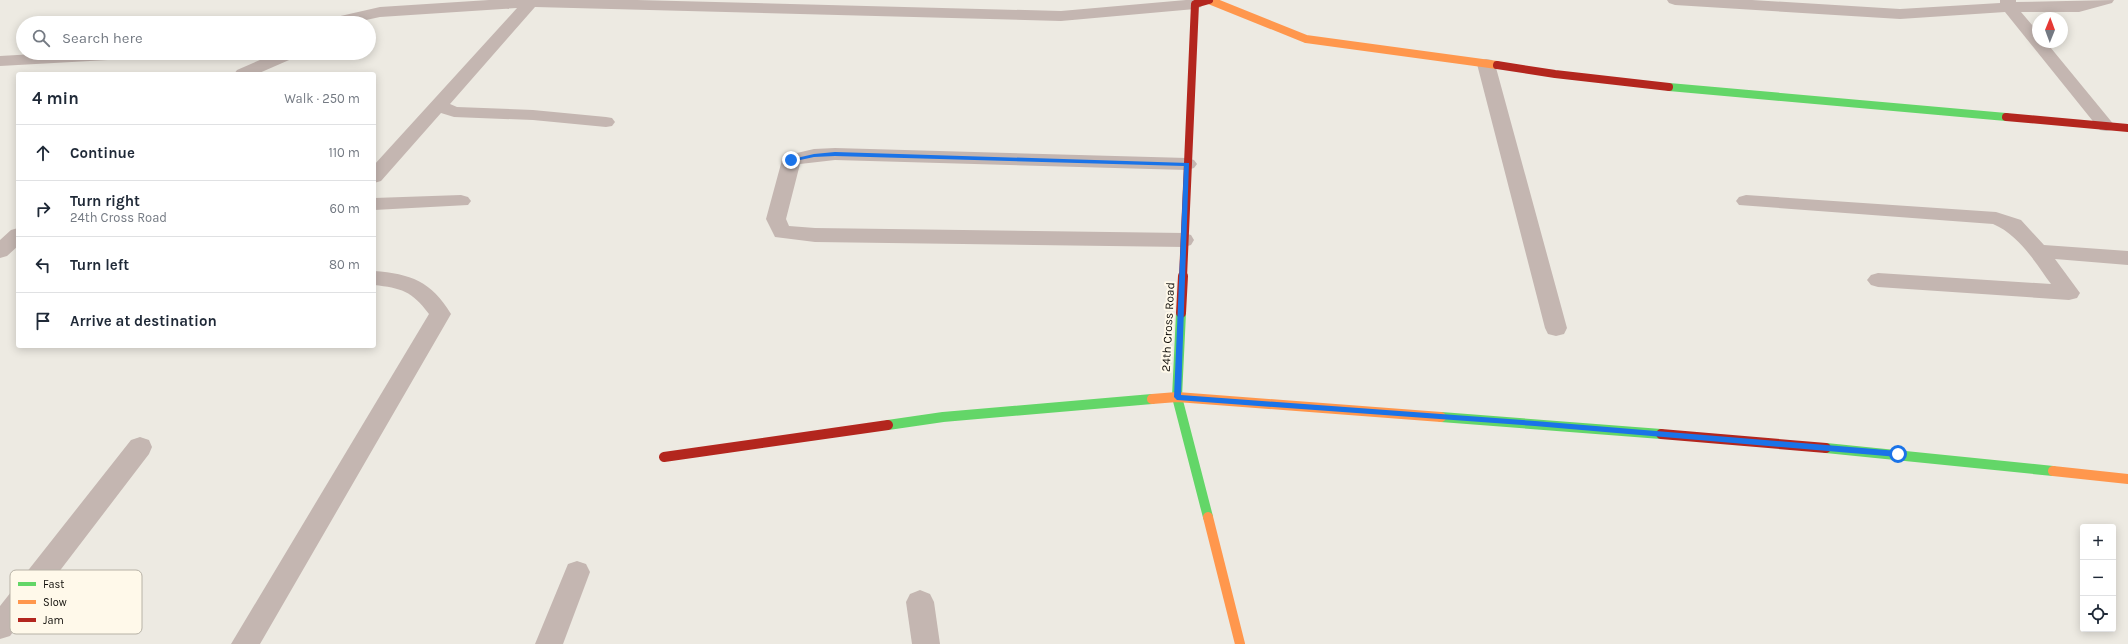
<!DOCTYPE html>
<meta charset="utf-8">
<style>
:root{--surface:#fff;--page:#f6f6f7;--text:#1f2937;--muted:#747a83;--line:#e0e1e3}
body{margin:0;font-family:Karla,sans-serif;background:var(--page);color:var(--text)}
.controls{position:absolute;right:12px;bottom:12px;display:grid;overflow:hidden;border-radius:4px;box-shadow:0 2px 10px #0003}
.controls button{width:36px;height:36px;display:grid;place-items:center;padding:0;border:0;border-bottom:1px solid var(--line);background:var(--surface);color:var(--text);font:20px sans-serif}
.compass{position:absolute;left:2032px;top:12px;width:36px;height:36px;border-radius:50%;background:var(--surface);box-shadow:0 2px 10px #0003;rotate:1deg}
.stop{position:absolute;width:12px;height:12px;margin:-9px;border:3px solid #1a73e8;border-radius:50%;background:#fff}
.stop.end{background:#1a73e8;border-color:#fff;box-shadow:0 1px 4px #0008}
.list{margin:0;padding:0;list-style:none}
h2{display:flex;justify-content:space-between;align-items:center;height:52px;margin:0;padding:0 16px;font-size:17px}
h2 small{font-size:13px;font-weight:400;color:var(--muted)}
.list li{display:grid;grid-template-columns:26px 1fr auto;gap:12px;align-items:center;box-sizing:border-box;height:56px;padding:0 16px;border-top:1px solid var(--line)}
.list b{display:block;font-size:15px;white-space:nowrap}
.list p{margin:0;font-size:13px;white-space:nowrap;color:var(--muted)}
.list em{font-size:13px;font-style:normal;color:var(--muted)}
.icon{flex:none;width:22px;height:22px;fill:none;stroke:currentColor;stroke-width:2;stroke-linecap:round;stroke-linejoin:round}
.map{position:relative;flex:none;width:2128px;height:644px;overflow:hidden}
.search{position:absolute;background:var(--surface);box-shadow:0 2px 10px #0003;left:16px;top:16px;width:360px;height:44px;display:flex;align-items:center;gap:10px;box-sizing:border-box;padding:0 14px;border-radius:22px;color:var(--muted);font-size:15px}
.panel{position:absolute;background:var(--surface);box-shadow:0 2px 10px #0003;left:16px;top:72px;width:360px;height:276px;border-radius:4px}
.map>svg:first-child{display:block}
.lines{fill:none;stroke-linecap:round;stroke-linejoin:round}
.street{fill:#c4b6b1;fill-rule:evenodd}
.fast-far1{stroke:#63d668;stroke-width:8}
.fast{stroke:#63d668;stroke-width:10}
.slow-far1{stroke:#ff974d;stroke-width:8}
.slow{stroke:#ff974d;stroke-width:10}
.jam-far1{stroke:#b3261e;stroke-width:8}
.jam{stroke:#b3261e;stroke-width:10}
.route{fill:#1a73e8}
.labels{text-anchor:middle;stroke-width:4;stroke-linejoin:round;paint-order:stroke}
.street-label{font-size:12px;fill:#0f0d08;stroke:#fff9ea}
.key{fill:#fff9ea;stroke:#b7b2a6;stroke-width:1}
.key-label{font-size:11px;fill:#0f0d08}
</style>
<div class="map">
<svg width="2128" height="644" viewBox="0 0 2128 644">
<rect width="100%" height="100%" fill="#edeae2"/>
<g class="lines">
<path class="street" d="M489,0H637L1061,11L1186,0H1198L1203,4L1201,7L1195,9L1061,21L535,7L450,104L457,107L533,110L606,117L612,118L615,122L612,126L606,127L533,120L454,117L441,113L381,181L374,183V165L517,8L380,17L352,23H321L323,20L380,7Z
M1667,0H1752L1900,9L2000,3V0H2016V2L2114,0L2112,3L2079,12H2021L2038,32V42H2046L2115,126L2112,130L2106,131L2100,130L2005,12L1900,19L1675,5L1669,3Z
M52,53H152L150,57L144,58L0,66V56Z
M276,53H298L296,57L257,74H234L237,70Z
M1486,59L1492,60L1495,64L1567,328L1564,334L1556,336L1548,334L1545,328L1477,64L1480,60Z
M835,148L1187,158L1194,160L1197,164L1194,168L1187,170L835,160L800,164L786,219L789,226L815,228L1184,233L1191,235L1194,240L1191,245L1184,247L815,242L775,237L766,219L782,160L784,156L814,149Z
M461,195L468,197L471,201L468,205L374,210V198Z
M1746,195L1996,212L2021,220L2044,245L2128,251V265L2055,259L2080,293L2077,298L2069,300L1878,287L1871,285L1867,280L1871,275L1878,273L2051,284C2035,262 2019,235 1993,224L1739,205L1736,201L1739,197Z
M18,228V246L7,256L0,258V240L11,230Z
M374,271C411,274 431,281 451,314L260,644H231L429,314C412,291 401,288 374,285Z
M140,437L149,440L152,447L149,454L10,636L0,639V606L131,440Z
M577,561L586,564L590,572L563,644H535L568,564Z
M920,590L930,594L934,602L940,644H912L906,602L910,594Z"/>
<path class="fast-far1" d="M1669,87L2006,117"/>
<path class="fast" d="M1181,313L1177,397L1208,517
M1441,417L1661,434
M888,425L943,417L1152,399
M1826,448L2053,471"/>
<path class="slow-far1" d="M1209,0L1306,39L1497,65"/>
<path class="slow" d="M1152,399L1177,397L1441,417
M2053,471L2128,479
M1208,517L1240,644"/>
<path class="jam-far1" d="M1497,65L1555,74L1669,87
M2006,117L2128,128
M1183,277L1195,4L1209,0"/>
<path class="jam" d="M1181,313L1183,276
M1661,434L1826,448
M664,457L888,425"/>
</g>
<path class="route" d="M835,152L1189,163L1181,395L1535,421L1898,451L1901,454L1898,457L1535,426L1177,400L1174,397L1184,166L835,156L814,157L791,162L788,160L814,154Z"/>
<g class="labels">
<g class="street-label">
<text transform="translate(1168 327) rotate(-87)" y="4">24th Cross Road</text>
</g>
</g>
<rect x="10" y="570" width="132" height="64" rx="6" class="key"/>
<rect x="18" y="582" width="18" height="4" fill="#63d668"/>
<rect x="18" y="600" width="18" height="4" fill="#ff974d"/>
<rect x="18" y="618" width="18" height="4" fill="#b3261e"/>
<g class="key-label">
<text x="43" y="588">Fast</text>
<text x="43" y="606">Slow</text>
<text x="43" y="624">Jam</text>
</g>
</svg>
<div class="controls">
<button>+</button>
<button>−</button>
<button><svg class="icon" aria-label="locate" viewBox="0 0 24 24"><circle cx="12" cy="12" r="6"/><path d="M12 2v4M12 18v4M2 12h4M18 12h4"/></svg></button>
</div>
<svg class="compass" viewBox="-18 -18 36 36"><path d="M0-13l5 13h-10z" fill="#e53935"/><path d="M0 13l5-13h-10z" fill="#747a83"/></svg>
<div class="stop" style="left:1898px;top:454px"></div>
<div class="stop end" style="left:791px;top:160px"></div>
<div class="search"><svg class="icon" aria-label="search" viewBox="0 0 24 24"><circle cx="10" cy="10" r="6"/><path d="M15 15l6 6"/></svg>Search here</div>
<section class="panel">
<h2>4 min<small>Walk · 250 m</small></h2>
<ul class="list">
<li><svg class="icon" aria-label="ahead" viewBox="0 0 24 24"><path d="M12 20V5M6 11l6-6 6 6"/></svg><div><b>Continue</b></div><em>110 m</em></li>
<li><svg class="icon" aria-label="right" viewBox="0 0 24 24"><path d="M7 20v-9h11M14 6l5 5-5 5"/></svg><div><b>Turn right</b><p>24th Cross Road</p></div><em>60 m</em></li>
<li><svg class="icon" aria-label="left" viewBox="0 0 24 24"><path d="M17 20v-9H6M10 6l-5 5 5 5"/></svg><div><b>Turn left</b></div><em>80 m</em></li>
<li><svg class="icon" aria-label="arrive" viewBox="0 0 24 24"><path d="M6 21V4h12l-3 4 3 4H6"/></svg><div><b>Arrive at destination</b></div></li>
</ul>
</section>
</div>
